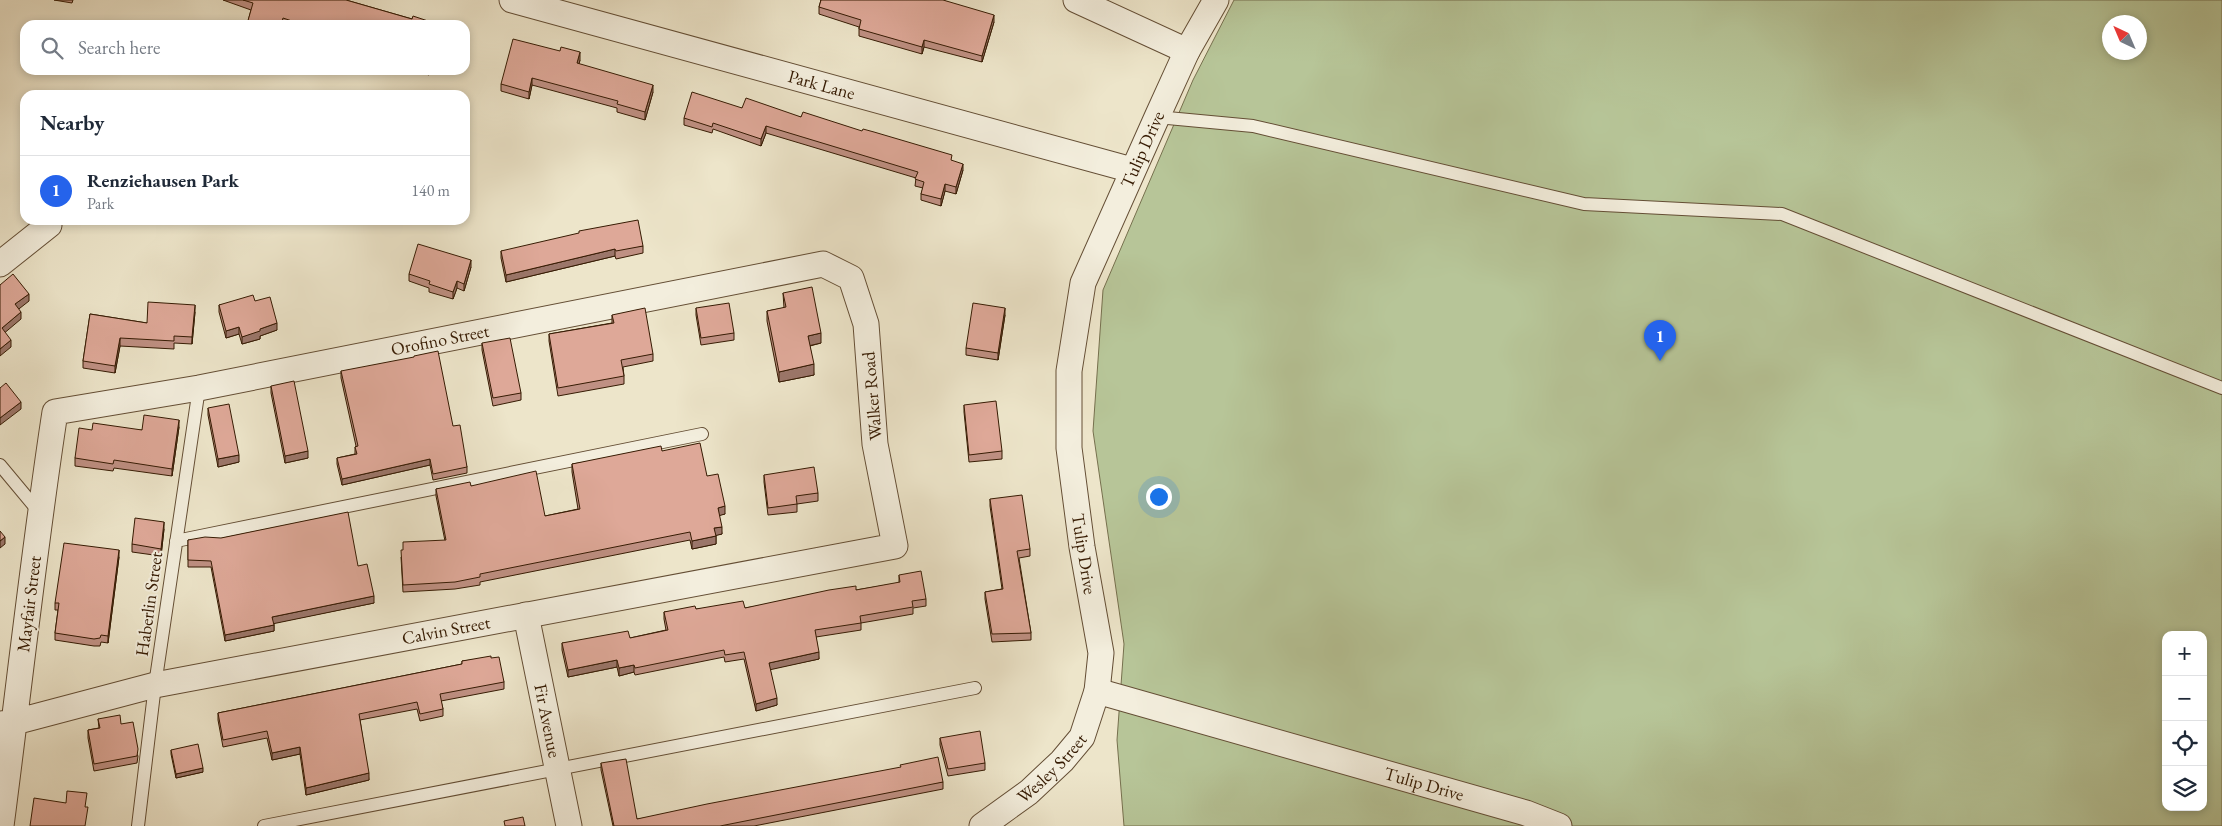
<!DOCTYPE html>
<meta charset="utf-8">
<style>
:root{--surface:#fff;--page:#f6f6f7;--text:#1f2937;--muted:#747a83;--line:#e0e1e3;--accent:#2563eb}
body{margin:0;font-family:"EB Garamond",serif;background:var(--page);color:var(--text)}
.controls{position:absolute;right:15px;bottom:15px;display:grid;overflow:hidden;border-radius:10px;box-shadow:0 2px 8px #0003}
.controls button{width:45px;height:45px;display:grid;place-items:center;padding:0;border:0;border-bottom:1px solid var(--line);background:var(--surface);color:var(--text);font:25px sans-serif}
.compass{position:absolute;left:2102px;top:15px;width:45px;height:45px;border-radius:50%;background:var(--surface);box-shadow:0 2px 8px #0003;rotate:316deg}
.you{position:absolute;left:1158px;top:496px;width:18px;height:18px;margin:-12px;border:4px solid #fff;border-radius:50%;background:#1a73e8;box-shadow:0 0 0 8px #1a73e833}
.badge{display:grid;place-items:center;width:32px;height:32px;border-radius:50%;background:var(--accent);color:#fff;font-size:16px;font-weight:700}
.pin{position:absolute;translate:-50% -41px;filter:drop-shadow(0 1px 2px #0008)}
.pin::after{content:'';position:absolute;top:26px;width:18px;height:15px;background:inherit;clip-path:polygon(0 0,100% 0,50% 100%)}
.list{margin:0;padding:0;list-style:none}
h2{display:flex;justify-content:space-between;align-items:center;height:65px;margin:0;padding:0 20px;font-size:21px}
h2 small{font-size:16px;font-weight:400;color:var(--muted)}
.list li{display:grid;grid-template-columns:32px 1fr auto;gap:15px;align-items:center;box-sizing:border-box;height:70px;padding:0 20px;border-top:1px solid var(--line)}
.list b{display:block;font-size:19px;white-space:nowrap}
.list p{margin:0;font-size:16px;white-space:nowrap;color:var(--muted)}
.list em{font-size:16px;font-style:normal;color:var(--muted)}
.icon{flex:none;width:28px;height:28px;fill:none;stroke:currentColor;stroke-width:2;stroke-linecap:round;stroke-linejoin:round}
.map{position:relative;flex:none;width:2222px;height:826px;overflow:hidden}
.search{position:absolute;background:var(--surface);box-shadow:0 2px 8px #0003;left:20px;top:20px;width:450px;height:55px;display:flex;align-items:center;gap:12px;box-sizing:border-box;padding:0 18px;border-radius:15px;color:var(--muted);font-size:19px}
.panel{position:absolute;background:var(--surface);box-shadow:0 2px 8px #0003;left:20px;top:90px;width:450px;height:135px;border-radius:15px}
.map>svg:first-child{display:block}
.green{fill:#b7c598;stroke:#76704e;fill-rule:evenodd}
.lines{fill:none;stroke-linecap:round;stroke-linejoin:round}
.service-casing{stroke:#644e35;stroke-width:14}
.minor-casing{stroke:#644e35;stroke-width:27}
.service{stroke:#f3eedd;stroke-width:12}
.minor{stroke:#f3eedd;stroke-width:25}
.wall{fill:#bf9083;stroke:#361b03}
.shaded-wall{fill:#9b766a;stroke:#361b03}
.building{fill:#dea898;stroke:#361b03}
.labels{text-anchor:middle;stroke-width:4;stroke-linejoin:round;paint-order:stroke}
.street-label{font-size:18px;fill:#361b03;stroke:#f3eedd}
</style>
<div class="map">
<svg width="2222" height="826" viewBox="0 0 2222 826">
<rect width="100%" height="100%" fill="#ede5ca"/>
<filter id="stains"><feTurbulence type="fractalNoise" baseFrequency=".004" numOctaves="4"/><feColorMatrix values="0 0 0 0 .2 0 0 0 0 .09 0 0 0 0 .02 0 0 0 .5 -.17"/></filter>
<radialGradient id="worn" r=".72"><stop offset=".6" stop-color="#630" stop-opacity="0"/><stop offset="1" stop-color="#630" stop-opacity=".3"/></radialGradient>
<path class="green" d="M1234,0H2222V826H1124L1117,740L1124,644L1093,431L1103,290L1193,80ZM2110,22H2140V52H2110ZM2166,635H2203V807H2166Z"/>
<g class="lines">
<g class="service-casing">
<path id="service" d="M1157,117L1253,126L1584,204L1782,214L2222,388
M0,465L40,513
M176,541L702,434
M138,826L155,685L199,388
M264,826L975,688"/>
</g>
<g class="minor-casing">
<g id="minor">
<path id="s1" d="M512,0L1132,170"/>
<path d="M1076,0L1187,51"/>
<path d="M0,264L49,225"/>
<path id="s2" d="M526,615L569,826"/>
<path id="s3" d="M1097,691L1526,813L1559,826"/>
<path id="s4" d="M0,724L15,722L155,685L895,546L875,444L866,324L851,278L823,264L199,388L55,412C34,549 19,688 1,826"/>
<path id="s5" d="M982,826L1029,792L1062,761L1082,737L1097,691L1101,653L1082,547L1069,448V371L1083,283L1157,117L1187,51L1216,0"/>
</g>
</g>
<use href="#service" class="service"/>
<use href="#minor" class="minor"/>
</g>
<path class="wall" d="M54,0H73L72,3Z
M223,0H346L412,19L440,25H247L251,10Z
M820,0H943L994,22L982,62L924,47L922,54L859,36V27L819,14V7L821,0Z
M580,60L579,64L653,92L645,120L617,112V108L532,85L529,99L501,91V84Z
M413,70H431L429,75Z
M742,108L801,117L952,161L963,170L956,194L945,191L941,206L921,200V194L923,188L915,186L916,178L766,133L761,146L713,129L712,133L684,125V118Z
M643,246V253L616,259L615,256L506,282L501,258V251Z
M471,267L464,291L457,288L453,299L429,292V288L409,281V274Z
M783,293L821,343L810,346L814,375L779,382L767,321V311L784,308Z
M255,301L277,330L260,336V339L242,344L239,334L226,338L219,312V305Z
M696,308L734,333V340L701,345L696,315Z
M195,312L192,344L174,343V349L120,346L115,373L83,368V361L90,314L147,323Z
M612,315L653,354V361L623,367L624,376V384L558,396L549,341V334L612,323Z
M1005,315L998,360L966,355V348Z
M482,343L521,393V400L493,406L482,350Z
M341,371L453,426L467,467V473L433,480L430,465L342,485L337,464V458L355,454V447L356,446L341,378Z
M271,386L308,458L285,463L271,393Z
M964,405L1002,451V459L969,462L964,412Z
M208,408L239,462L218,467L208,415Z
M179,427L172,476L114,468L113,471L75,466V458L92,430H142Z
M662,451L707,476L725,514L719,515L722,534L716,535V544L692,549L690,540L480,582V585L455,589L403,592L401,557L445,541L436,496V489L471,486L545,516L578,509L572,472V464Z
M764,475L818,493V501L797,504V512L768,515L764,482Z
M990,499L1030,549V556L1019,558L1031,633V640L992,642L985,599V592L1002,589L990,506Z
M164,529L161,556L132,552V544Z
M188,540L358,566L374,603L274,623V631L225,641L211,567H188Z
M119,557L108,643L101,642L100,646H94L55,640V633L58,610H55V603Z
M899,575L926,599V606L913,608V614L861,623V630L816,637L819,659L770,669L777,705L756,711L744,659L725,662L724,657L635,675L634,672L619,676L617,667L568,677L562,650V643L630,638L666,630L664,619V612L696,609L745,608L899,583Z
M491,658L504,682V689L441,701L443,709V716L420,721L417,709L360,720L369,780L306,795L300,754L272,760L267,738L223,747L218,720V713L462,664V661Z
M98,719L121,724L138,756L137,763L94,771L88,738V730L99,728Z
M940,738L985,763V770L948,776L940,745Z
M171,750L203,772L176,778L171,754Z
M601,763L637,819L943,782V789L754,826H613L601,770Z"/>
<path class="shaded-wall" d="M994,15V22L982,62V56Z
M924,40V47L922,54V47Z
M580,52V60L577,71V63Z
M532,78V85L529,99V92Z
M653,85V92L645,120V112Z
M766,126V133L761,146V139Z
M963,164V170L956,194V187Z
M945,184V191L941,206V199Z
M615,249V256L506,282V275Z
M471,260V267L464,291V284Z
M457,281V288L453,299V292Z
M29,294V301L15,312V304Z
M195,305V312L192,344V337Z
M1005,308V315L998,360V353Z
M21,312V319L2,335V328Z
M277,323V330L260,336V339L242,344V337L260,329Z
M239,327V334L226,338V331Z
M821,333V343L808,346V336Z
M120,338V346L115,373V366Z
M11,340V347L0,356V349Z
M814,364V375L779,382V372Z
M21,402V409L0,425V418Z
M179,420V427L172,476V469Z
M308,451V458L285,463V456Z
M239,455V462L218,467V459Z
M430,459V465L342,485V479Z
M725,506V514L718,516V508Z
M164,522V529L161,556V549Z
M722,527V534L714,536V528Z
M716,536V544L692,549V541Z
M5,537V544L0,548V541Z
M119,550V557L108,643V636Z
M374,596V603L272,624V617Z
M274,625V631L225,641V635Z
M819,652V659L769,670V663Z
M617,660V667L568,677V670Z
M634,665V672L619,676V668Z
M777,698V705L756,711V704Z
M300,747V754L272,760V753Z
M203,768V772L176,778V774Z
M369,773V780L306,795V788Z"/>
<path class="building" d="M243,0H346L412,19L413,16L440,25H333L319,21L318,25H304L283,18L281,25H251L247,24L253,3Z
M821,0H943L994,15L982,56L924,40L922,47L859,29L861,20L819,7Z
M513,39L560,51L561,47L580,52L577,63L653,85L645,112L617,104L618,101L532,78L529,92L501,84Z
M692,92L742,108L746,98L801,117L803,112L862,131L863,129L874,132L952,155L951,160L963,164L956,187L945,184L941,199L921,194L924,182L915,179L918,172L766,126L761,139L713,123L712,127L684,118Z
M638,220L643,246L616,251L615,249L506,275L501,251L579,233V231Z
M418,244L471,260L464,284L457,281L453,292L429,284L430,281L409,274Z
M13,274L29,294L15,304L21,312L2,328L11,340L0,349V285Z
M812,287L821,333L808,336L814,364L779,372L767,311L786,307L783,293Z
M253,295L255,301L270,297L277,323L260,329V331L242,337L239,327L226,331L219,305Z
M148,302L195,305L192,337L174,336V341L120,338L115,366L83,361L90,314L147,323Z
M729,303L734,333L701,338L696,308Z
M973,303L1005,308L998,353L966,348Z
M645,308L653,354L621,360L624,376L558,388L549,334L614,323L612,315Z
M510,338L521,393L493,398L482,343Z
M438,351L453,426L460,425L467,467L433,474L430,459L342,479L337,458L357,454L355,447L358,446L341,371L414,357V356Z
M294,381L308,451L285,456L271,386Z
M6,383L21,402L0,418V388Z
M996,401L1002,451L969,455L964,405Z
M229,404L239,455L218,459L208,408Z
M144,415L179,420L172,469L114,460L113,464L75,458L79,428L92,430L93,423L142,430Z
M700,443L707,476L718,474L725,506L718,508L722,527L714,528L716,536L692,541L690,532L480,574V577L455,582L403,585L401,550H403V542L446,540L436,489L470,482L471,486L536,471L545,516L580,509L572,464L661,446L662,451Z
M814,467L818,493L796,496L797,504L768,508L764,475Z
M1022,495L1030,549L1017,551L1031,633L992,634L985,592L1003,589L990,499Z
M348,512L358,566L367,564L374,596L272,617L274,625L225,635L211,561L188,560V540L205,537L221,538Z
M135,518L164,522L161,549L132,544Z
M0,531L5,537L0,541Z
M64,543L119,550L108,636L101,635L100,638L94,639L55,633L59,603H55Z
M921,571L926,599L912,601L913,607L860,616L861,623L815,630L819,652L769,663L777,698L756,704L744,652L725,655L724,650L635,668L634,665L619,668L617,660L568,670L562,643L628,631L630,638L668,630L664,612L695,606L696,609L743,601L745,608L829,590L856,586V590L900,582L899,575Z
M491,656V658L499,657L504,682L440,694L443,709L420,714L417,702L359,714L369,773L306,788L300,747L272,753L267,731L223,740L218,713L462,664V661Z
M120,715L121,724L133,722L138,749L137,756L94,764L88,730L100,728L98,719Z
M980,731L985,763L948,769L940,738Z
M198,744L203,768L176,774L171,750Z
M938,757L943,782L720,826H614L601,763L626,759L637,819L707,804L901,767L900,765Z
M67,791L87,793L85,807H88L85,826H30L34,798L66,803Z
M523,817L525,826H505L504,821Z"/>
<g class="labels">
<g class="street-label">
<text dy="6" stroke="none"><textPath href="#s1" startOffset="321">Park Lane</textPath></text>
<text dy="6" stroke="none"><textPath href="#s5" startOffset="741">Tulip Drive</textPath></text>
<text transform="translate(440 340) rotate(-11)" y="6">Orofino Street</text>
<text transform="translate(872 396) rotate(-95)" y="6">Walker Road</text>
<text transform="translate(1084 554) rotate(81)" y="6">Tulip Drive</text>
<text transform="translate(29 604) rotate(-83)" y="6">Mayfair Street</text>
<text transform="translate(149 604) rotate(-82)" y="6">Haberlin Street</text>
<text dy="6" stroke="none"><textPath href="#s4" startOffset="456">Calvin Street</textPath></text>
<text dy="6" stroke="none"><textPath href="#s2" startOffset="108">Fir Avenue</textPath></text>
<text dy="6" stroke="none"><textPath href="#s5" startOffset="91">Wesley Street</textPath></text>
<text dy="6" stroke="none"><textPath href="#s3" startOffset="340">Tulip Drive</textPath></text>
</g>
</g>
<rect width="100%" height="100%" filter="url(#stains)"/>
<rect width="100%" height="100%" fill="url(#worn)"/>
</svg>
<div class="controls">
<button>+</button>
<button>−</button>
<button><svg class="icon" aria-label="locate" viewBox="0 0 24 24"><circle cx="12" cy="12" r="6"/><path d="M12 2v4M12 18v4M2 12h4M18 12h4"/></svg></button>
<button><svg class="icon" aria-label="layers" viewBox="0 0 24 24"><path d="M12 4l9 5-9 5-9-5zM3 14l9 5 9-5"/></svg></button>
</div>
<svg class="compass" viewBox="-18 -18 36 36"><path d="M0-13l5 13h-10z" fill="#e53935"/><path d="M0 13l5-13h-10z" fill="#747a83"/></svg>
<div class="you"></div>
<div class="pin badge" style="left:1660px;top:361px">1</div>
<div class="search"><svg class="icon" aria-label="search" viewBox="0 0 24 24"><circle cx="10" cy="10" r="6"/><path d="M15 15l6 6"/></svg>Search here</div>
<section class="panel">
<h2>Nearby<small></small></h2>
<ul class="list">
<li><span class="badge">1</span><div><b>Renziehausen Park</b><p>Park</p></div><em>140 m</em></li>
</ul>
</section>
</div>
